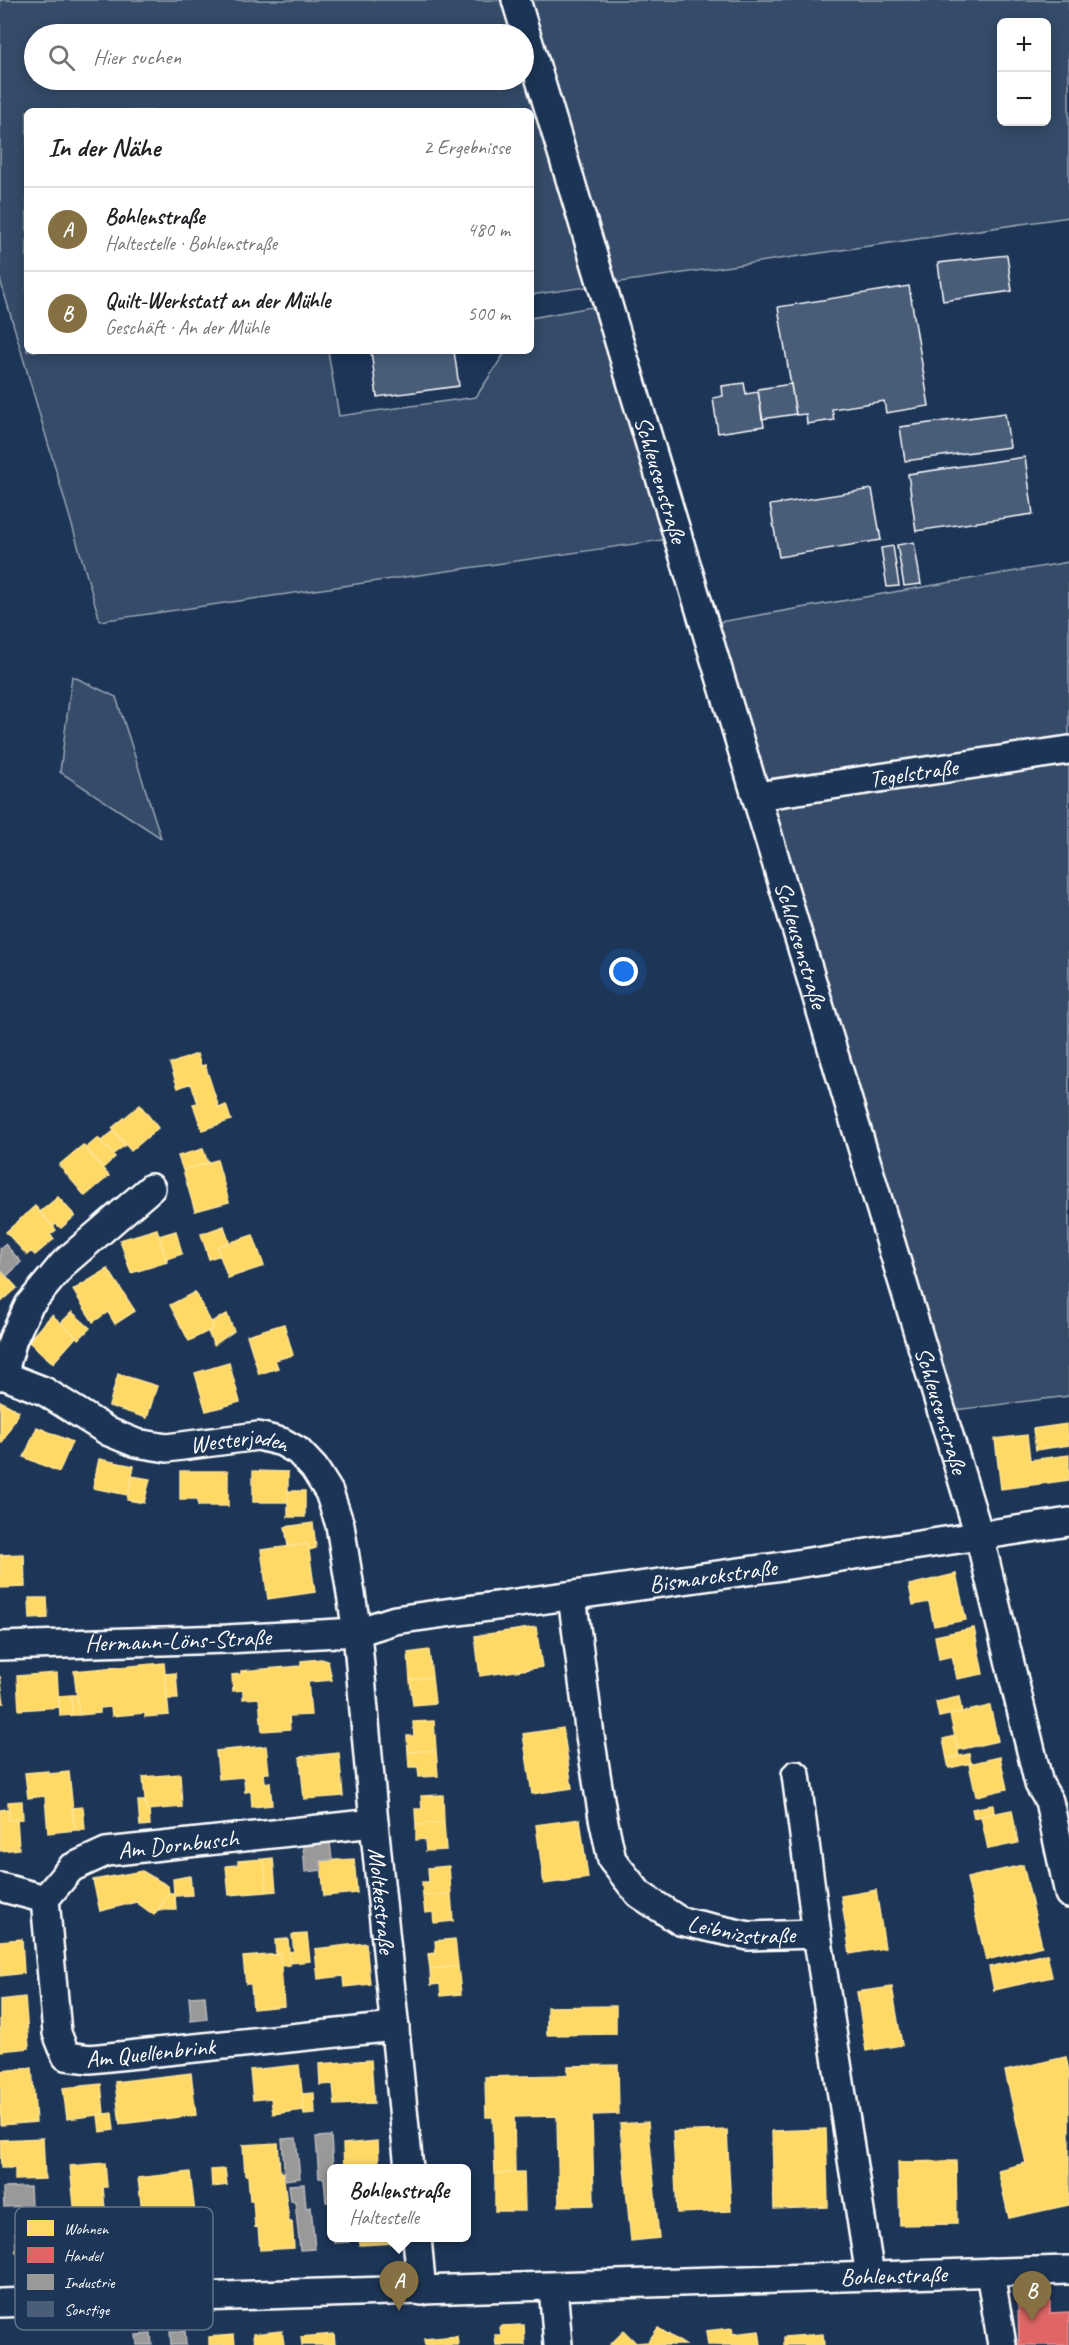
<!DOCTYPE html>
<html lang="de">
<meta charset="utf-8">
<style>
:root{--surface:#fff;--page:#f2f2f2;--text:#202124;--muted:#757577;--line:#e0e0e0;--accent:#847042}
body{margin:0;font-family:Caveat,sans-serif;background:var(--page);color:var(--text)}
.controls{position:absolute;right:18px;top:18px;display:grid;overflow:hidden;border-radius:9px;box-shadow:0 3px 15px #0003}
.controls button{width:54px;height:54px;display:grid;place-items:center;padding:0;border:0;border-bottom:2px solid var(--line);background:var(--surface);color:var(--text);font:30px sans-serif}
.you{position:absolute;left:624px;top:972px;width:21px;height:21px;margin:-15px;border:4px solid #fff;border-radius:50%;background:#1a73e8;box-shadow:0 0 0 9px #1a73e833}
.badge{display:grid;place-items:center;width:39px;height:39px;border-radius:50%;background:var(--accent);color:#fff;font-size:20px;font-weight:700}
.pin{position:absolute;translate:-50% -50px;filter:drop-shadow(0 2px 3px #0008)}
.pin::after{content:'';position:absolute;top:32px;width:21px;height:18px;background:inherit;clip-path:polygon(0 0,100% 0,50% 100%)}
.popup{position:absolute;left:327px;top:2164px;width:144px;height:78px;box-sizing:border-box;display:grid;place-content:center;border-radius:9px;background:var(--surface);filter:drop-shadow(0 2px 4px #0005);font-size:20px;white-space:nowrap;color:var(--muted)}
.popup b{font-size:22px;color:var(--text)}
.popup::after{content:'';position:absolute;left:50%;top:100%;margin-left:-12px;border:12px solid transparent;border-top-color:var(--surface)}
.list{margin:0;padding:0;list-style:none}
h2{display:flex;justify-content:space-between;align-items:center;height:78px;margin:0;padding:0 24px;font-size:26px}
h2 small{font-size:20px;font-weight:400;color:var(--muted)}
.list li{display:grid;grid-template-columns:39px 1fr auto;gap:18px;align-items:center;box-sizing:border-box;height:84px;padding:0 24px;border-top:2px solid var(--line)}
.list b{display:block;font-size:22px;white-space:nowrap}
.list p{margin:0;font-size:20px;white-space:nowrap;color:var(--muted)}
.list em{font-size:20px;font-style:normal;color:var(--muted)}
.icon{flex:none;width:33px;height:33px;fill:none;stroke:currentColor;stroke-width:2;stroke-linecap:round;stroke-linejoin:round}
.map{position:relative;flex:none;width:1069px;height:2345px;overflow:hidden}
.search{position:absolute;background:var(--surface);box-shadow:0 3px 15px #0003;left:24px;top:24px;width:510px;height:66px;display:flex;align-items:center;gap:15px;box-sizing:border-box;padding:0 21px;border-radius:33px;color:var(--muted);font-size:22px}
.panel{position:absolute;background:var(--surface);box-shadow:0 3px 15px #0003;left:24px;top:108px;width:510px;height:246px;border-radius:9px}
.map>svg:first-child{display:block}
.green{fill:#364b69;stroke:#9aa5b4;stroke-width:1.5;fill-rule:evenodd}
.homes{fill:#ffd966;stroke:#ffe494;stroke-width:1.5}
.shops{fill:#e06666;stroke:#e99494;stroke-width:1.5}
.industry{fill:#999;stroke:#b8b8b8;stroke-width:1.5}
.building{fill:#4a5d79;stroke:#fff;stroke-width:1.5}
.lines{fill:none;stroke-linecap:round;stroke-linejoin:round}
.minor-casing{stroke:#fff;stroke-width:32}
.minor{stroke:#1d3557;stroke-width:27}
.labels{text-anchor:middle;stroke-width:6;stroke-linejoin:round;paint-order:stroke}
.street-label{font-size:24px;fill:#fff;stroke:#1d3557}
.key{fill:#1d3557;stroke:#617289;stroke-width:1.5}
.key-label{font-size:16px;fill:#fff}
</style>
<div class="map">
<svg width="1069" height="2345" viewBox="0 0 1069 2345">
<rect width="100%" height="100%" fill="#1d3557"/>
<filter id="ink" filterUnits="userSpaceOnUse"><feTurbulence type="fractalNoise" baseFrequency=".0167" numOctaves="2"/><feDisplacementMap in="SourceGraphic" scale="12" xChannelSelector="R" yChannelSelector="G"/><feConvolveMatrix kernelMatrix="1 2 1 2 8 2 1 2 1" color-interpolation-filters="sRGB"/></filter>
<g filter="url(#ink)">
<path class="green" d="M0,0H1069V217L531,295V111H27V351H328L339,416L476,397L506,351H531V318L597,306L669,539L100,621L0,279ZM1002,22H1046V122H1002ZM34,34H524V80H34Z
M1069,562V1396L930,1413L696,626Z
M72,676L116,697L161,838L60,772Z"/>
<path class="homes" d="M197,1054L201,1066L205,1065L219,1108L226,1105L231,1120L202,1130L193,1104L198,1103L191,1083L178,1088L170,1064Z
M140,1105L158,1128L131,1151L112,1128Z
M114,1131L125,1145L113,1154L101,1141Z
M98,1138L115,1157L103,1168L86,1148Z
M83,1145L109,1176L85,1196L59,1165Z
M203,1149L208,1163L183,1170L178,1156Z
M217,1160L229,1202L195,1211L183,1170Z
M58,1197L75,1216L61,1228L56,1224L53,1227L40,1212Z
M35,1206L56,1230L50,1235L54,1239L35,1255L31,1251L27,1255L6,1232Z
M224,1226L229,1242L217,1247L220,1255L209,1259L201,1234Z
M157,1229L167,1262L131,1273L120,1240Z
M176,1231L182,1254L166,1259L159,1236Z
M253,1235L264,1266L228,1278L217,1247Z
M0,1269L17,1288L0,1303Z
M108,1269L135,1311L115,1324L108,1312L93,1322L73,1290Z
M195,1292L214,1328L189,1341L170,1305Z
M72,1312L90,1328L79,1339L61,1323Z
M227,1314L234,1331L214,1345L208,1332L214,1328L211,1322Z
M52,1315L76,1337L53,1363L28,1341Z
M284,1324L293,1355L275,1360L278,1368L259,1374L247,1335Z
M229,1363L240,1402L206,1411L195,1373Z
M118,1374L157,1386L147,1418L109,1406Z
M0,1401L19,1411L2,1443L0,1442Z
M1067,1424L1069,1445L1036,1450L1033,1429Z
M37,1427L72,1442L59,1472L24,1457Z
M1027,1435L1030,1460L1069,1455V1480L1001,1489L995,1439Z
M99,1459L134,1466L128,1495L93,1488Z
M180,1471H228V1506H198V1499H180Z
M253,1471L288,1472V1502H253Z
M132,1476L150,1479L144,1503L127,1500Z
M288,1491H305V1517H288Z
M313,1523L316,1548L309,1550L308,1544L288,1546L285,1527Z
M308,1544L315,1592L268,1599L261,1550Z
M24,1554L25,1587L0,1588V1555Z
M956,1574L966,1620L934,1626L929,1602L913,1605L909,1585Z
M29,1598H47L48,1618L30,1619Z
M536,1627L542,1667L480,1676L475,1636Z
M974,1628L983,1674L957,1679L952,1656L939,1659L935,1636Z
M429,1650L432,1677L410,1680L408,1653Z
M321,1659L328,1661L332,1680L308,1682L311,1715L289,1716L290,1729L262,1731L259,1698L243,1699V1690L233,1691L232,1675L241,1674V1671L301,1666V1661Z
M164,1663L169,1715L145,1717V1713L112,1716L111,1707L100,1708V1713L79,1715L74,1671Z
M57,1673L59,1707L19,1710L17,1676Z
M176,1673L178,1699H167L165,1674Z
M0,1676L4,1703H0Z
M432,1677L435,1703L413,1705L410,1680Z
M71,1695H77L79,1715H73Z
M71,1695L73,1715L60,1716L59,1696Z
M959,1697L962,1712L939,1717L936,1702Z
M990,1706L998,1741L958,1750L950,1715Z
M434,1721L436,1750L408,1752L407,1736H414L413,1722Z
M563,1728L572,1788L532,1794L523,1734Z
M955,1736L959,1756L947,1759L943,1739Z
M266,1746L269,1773H264L265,1783L270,1782L272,1805L252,1807L251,1791L245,1792L244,1777L219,1779L216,1751Z
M436,1750L438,1776L419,1777L418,1767H409L408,1752Z
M339,1753L343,1796L304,1799L300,1757Z
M969,1754L971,1763L949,1768L947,1759Z
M1000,1757L1007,1789L976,1796L969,1764Z
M48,1771V1774L69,1772L75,1830L48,1833L45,1796L28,1798L25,1773Z
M180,1774L182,1807L146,1810L143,1777Z
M443,1795L444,1823L416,1825L415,1809H422L421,1796Z
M22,1801L23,1819L9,1820L8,1802Z
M138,1801H145L146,1810H149L150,1825L140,1826Z
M993,1805L994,1813L974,1818L972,1809Z
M83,1807L85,1830H75L72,1808Z
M8,1809L9,1820L17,1819L19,1849L0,1851V1810Z
M1012,1810L1018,1843L988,1849L981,1816Z
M580,1819L588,1878L544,1884L536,1825Z
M444,1823L446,1850L426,1851L425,1839L416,1840V1825Z
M273,1858L276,1891L267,1892L264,1859Z
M264,1859L267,1892L229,1895L226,1866L238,1865V1861Z
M354,1859L357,1893L324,1896L321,1861Z
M1023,1865L1042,1946L986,1960L967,1878Z
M449,1866L451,1894L423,1896L422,1882H429L428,1868Z
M142,1871L168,1886L169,1893L154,1915L136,1902L100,1911L93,1880Z
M190,1876L192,1895L175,1896L176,1910H158L169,1893H174L173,1879Z
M876,1890L885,1948L850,1954L841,1896Z
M451,1894L453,1921L434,1923L433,1912L425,1913L423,1896Z
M307,1934L310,1961L290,1963L289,1952L294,1951L292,1935Z
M22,1939L24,1973L0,1976V1941Z
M288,1939L290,1965L281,1966L280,1954L276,1955L275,1940Z
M455,1939L458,1966L430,1969L428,1954L436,1953L435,1941Z
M366,1943L370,1984L344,1987L343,1976L318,1979L315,1949Z
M280,1954L284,2006L253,2009L251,1984H246L243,1957Z
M1047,1954L1052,1977L994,1990L989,1967Z
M458,1966L461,1994L441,1996L440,1984L431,1985L430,1969Z
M892,1987L902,2045L866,2051L857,1992Z
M25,1997L29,2048L0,2051V2000Z
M616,2006V2034L547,2035V2007Z
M1066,2057L1069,2072V2205L1009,2218L998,2170L1026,2163L1005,2071Z
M371,2060L374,2103L335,2105L333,2084L320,2085L319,2064Z
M299,2065L304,2110L273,2114L271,2098L253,2100L250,2070Z
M618,2065L619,2114L592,2115L594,2205L559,2206L557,2116L514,2117L515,2172L495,2173L493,2117H486L485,2077L568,2075V2066Z
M32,2068L36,2122L1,2125L0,2071Z
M191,2073L196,2115L120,2124L115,2082Z
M101,2084L104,2114L67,2119L63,2088Z
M314,2093L315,2114L304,2115L302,2094Z
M112,2113L114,2130L100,2132L98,2115Z
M648,2122L659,2238L631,2241L620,2124Z
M826,2129L828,2207L774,2209L772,2131Z
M727,2130L731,2211L677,2213L673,2132Z
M43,2138L45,2179L15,2180V2168H1L0,2140Z
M378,2141L379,2166H383V2168H344L343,2144Z
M278,2143L280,2173L283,2172L289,2222H292L294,2248L260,2250L258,2226L255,2227L253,2200H250L248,2175H245L243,2145Z
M956,2161L957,2224L900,2225L898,2162Z
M105,2163L107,2187H103L107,2233L113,2232L115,2251L79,2254L70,2166Z
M225,2169L227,2185L212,2187L211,2170Z
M190,2172L199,2247L147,2253L138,2178Z
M524,2172L525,2211H495V2173Z
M42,2222L43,2252H16L15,2223Z
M359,2238H394L395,2243L360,2245Z
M524,2325L525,2345H496L495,2335H501L500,2326Z
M658,2328L685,2345H610L624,2331L636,2343L648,2342Z
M732,2328L733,2334L759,2331L761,2345H708L706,2331Z
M282,2331L284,2345H254L253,2334Z
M334,2334L335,2345H302L301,2337Z
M823,2334L824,2345H784V2337Z
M234,2335L235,2345H209V2337Z
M457,2336L458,2345H425L424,2339Z"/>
<path class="shops" d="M1050,2301V2313L1069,2312V2345H1019L1018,2302Z"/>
<path class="industry" d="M5,1244L21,1262L7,1276L0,1269V1249Z
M330,1842L332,1860L321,1861L322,1870L305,1872L303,1845Z
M205,1996L207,2019L191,2021L189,1997Z
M331,2136L333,2168H332V2211L331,2202H326L324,2178H319L316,2137Z
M296,2138L300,2178L285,2180L282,2139Z
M304,2184L306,2208L311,2207L315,2249L300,2250L295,2201H291L289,2185Z
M30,2187L31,2206L4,2207L3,2188Z
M334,2238H349V2242L334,2243Z
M170,2331H185L186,2345H171Z
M151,2334L152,2345H137L136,2335Z"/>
<path class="building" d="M1007,255L1012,291L943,301L938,263Z
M909,286L929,406L886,413L884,401L832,409L834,420L807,424L806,414L796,415L778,307Z
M371,351H454L459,386L377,397Z
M744,383L746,394L758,392L764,426L718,433L713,398L723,396L722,386Z
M791,384L796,414L762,419L758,389Z
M1005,413L1010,447L905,461L900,427Z
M1025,457L1033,514L916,531L908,474Z
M872,489L881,540L779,557L770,505Z
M914,542L921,584L904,586L897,545Z
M893,546L899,586L887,587L881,548Z"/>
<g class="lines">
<g class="minor-casing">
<g id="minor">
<path id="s1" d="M516,0L979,1535L1039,1784L1049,1801L1069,1894"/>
<path id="s2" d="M757,796L1069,750"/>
<path d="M3,1375L13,1339L29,1305L64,1263L151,1188"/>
<path id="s3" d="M0,1376L3,1375L44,1391L109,1432L136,1443L167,1448L258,1436L282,1442L298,1451L314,1468L329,1492L340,1525L357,1632L374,1823L409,2168"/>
<path id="s4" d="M572,1596L590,1736L603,1818L612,1860L639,1894L680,1921L749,1936L817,1934L870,2276"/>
<path id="s5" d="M0,1646L227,1639L357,1632L395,1620L776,1567L1069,1522"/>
<path d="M796,1775L817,1934"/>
<path id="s6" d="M0,1887L45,1899L71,1868L106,1852L374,1823"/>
<path id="s7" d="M45,1899L57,2033L66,2056L90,2059L395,2027"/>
<path d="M417,2238L422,2291"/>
<path d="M990,2272L1002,2345"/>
<path d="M553,2287L558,2345"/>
<path id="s8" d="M0,2303L1069,2270"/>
</g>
</g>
<use href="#minor" class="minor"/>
</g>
</g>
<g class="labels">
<g class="street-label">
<text dy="8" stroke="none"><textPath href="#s1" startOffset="501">Schleusenstraße</textPath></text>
<text dy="8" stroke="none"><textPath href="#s2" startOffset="158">Tegelstraße</textPath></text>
<text dy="8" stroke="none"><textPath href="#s1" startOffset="987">Schleusenstraße</textPath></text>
<text dy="8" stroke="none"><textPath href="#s1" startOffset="1473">Schleusenstraße</textPath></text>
<text dy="8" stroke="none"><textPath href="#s3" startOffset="258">Westerjaden</textPath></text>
<text dy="8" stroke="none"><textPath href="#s5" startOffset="718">Bismarckstraße</textPath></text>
<text dy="8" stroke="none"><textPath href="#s5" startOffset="178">Hermann-Löns-Straße</textPath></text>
<text dy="8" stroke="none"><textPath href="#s6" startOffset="198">Am Dornbusch</textPath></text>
<text dy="8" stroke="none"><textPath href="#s3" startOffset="784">Moltkestraße</textPath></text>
<text dy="8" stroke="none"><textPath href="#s4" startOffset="422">Leibnizstraße</textPath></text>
<text dy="8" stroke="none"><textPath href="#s7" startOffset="244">Am Quellenbrink</textPath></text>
<text dy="8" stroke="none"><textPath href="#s8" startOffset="894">Bohlenstraße</textPath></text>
</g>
</g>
<rect x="15" y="2207" width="198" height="123" rx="9" class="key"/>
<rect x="27" y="2220" width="27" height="16" fill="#ffd966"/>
<rect x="27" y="2247" width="27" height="16" fill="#e06666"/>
<rect x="27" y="2274" width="27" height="16" fill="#999"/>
<rect x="27" y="2301" width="27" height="16" fill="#4a5d79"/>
<g class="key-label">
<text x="64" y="2234">Wohnen</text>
<text x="64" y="2261">Handel</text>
<text x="64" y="2288">Industrie</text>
<text x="64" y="2315">Sonstige</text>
</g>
</svg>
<div class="controls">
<button>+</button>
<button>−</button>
</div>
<div class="you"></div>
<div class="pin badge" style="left:399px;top:2311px">A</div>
<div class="popup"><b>Bohlenstraße</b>Haltestelle</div>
<div class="pin badge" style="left:1032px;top:2321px">B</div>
<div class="search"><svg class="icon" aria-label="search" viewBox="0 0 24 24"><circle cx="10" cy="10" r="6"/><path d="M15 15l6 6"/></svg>Hier suchen</div>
<section class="panel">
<h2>In der Nähe<small>2 Ergebnisse</small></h2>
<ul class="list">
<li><span class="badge">A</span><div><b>Bohlenstraße</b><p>Haltestelle · Bohlenstraße</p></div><em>480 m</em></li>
<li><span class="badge">B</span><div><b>Quilt-Werkstatt an der Mühle</b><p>Geschäft · An der Mühle</p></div><em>500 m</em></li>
</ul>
</section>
</div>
